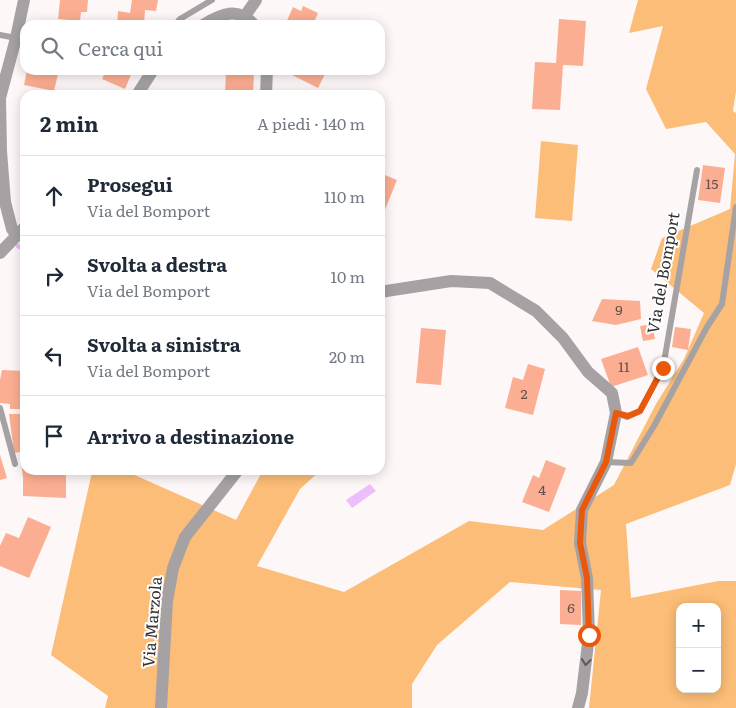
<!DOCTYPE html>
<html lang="it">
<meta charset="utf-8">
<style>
:root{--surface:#fff;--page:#f2f2f3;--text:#1f2937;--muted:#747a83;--line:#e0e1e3}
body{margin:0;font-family:Literata,serif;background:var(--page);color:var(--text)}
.controls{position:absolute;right:15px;bottom:15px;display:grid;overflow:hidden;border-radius:10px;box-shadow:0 2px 12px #0003}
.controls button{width:45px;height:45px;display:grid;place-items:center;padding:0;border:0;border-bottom:1px solid var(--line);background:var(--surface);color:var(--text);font:25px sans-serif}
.stop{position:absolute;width:15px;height:15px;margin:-11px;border:4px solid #ea580c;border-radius:50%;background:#fff}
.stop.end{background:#ea580c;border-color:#fff;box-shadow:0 1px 5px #0008}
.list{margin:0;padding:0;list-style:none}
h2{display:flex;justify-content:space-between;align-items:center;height:65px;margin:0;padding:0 20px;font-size:21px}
h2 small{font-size:16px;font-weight:400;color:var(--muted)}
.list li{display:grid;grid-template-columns:32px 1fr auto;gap:15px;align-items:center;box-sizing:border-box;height:80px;padding:0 20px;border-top:1px solid var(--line)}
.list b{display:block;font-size:19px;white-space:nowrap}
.list p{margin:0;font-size:16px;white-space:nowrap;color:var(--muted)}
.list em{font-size:16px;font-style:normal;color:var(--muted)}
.icon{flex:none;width:28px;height:28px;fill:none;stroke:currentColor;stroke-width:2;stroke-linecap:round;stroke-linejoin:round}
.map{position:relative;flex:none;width:736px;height:708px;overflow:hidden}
.search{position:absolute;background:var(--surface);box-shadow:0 2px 12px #0003;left:20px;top:20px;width:365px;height:55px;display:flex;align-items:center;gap:12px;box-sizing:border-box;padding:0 18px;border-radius:15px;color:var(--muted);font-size:19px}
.panel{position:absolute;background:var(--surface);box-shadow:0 2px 12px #0003;left:20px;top:90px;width:365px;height:385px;border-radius:15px}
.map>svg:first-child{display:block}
.green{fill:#fbbd77;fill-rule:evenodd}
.water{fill:#ecbefe}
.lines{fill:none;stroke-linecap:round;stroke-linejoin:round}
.stream{stroke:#ecbefe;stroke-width:4.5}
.building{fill:#fbae92}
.service{stroke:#a6a2a4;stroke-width:6}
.minor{stroke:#a6a2a4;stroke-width:12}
.oneway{stroke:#5d595a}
.route{stroke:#ea580c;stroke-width:6}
.labels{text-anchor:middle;stroke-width:4;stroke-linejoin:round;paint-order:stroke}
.number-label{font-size:14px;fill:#66504a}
.street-label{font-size:16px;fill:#353132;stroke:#fff}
</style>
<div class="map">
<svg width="736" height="708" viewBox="0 0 736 708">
<rect width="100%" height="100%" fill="#fef7f8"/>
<path class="green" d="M638,0H736V91L733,111L736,113V464L730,485L626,524L631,598L718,581H736V708H589L601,590L510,582L437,645L412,684V708H105L108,696L51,655L92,472L130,473L236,520L263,470H321L300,489L257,566L344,592L469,521L543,530L614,485L656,404L684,359L704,313L651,269L662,238L730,209L735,154L706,122L666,129L646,89L663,26L629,33ZM680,607H717V689H680Z
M541,141L578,145L572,221L535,218Z"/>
<path class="water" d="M370,484L376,491L352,508L346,500Z"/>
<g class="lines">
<path class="stream" d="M18,246L25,250"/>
</g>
<path class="building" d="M60,0H88L87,12H81L80,21L58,19Z
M132,0H158L156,11L145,10L144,25H117L118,11L130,13Z
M303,6L318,13L315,20L319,22L318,25H285L293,7L301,11Z
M559,19L586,21L583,66L563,65L560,110L532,109L535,62L556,63Z
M27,70H59L54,91L24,85Z
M106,70H133L125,89L102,79Z
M226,70L254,71L253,95H225Z
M295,70H327L318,88L292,75Z
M24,125H25V157L20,156Z
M703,165L725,168L720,203L698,200Z
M380,173L397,180L384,212L380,211Z
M602,299L640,301L641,319L616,325L592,321Z
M652,324L655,339L643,341L640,326Z
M675,327L691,329L688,350L672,347Z
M421,328L446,330L441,385L416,383Z
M638,347L648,375L611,387L601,359Z
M528,364L545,369L533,415L505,408L513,377L523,380Z
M2,370L25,371V409H10V404L0,403V380Z
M9,414H25V470H66V498L23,496V478L20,452L14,453Z
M0,455L7,478L0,480Z
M546,460L566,468L549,512L522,502L533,475L539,478Z
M28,517L51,527L29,578L0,566V546L6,533L19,538Z
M560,590L581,591V625L560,624Z"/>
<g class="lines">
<path class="service" d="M175,25L180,19L212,0
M0,35L16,38
M0,408L15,464
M616,413L627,417L640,411L663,368L697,170
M606,462L631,463L654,426L707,327L722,304L736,207"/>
<path class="minor" d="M245,16L256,0
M203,25C221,14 238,6 254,25
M137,95L153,70
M266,95L267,70
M16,235L12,229L5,202L1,151L0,98L16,38L24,0
M0,253L25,227
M380,292L451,281L490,283L536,311L563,338L588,372L612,393L616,413L606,462L582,510L580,543L587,578L589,635L582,693L578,708
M161,708L167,601L173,568L185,537L238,470"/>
</g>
<defs><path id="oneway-chevron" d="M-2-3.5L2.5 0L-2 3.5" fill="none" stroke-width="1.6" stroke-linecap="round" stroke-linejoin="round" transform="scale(1.25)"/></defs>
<use class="oneway" href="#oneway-chevron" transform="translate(586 662) rotate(96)"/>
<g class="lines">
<path class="route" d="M589,635L587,578L580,543L582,510L606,462L616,413L628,416L640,411L663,368"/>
</g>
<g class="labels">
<g class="number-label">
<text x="712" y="189">15</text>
<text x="619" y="315">9</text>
<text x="624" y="372">11</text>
<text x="524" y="399">2</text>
<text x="542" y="495">4</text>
<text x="571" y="613">6</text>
</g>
<g class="street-label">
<text transform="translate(663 273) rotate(-80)" y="6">Via del Bomport</text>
<text transform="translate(152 622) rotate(-85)" y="6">Via Marzola</text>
</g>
</g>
</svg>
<div class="controls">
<button>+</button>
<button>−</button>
</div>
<div class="stop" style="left:589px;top:635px"></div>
<div class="stop end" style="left:663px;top:368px"></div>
<div class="search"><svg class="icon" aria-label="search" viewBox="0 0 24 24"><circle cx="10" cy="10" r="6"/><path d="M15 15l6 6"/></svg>Cerca qui</div>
<section class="panel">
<h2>2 min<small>A piedi · 140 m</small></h2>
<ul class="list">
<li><svg class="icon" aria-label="ahead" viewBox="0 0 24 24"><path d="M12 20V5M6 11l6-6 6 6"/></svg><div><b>Prosegui</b><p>Via del Bomport</p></div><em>110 m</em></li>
<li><svg class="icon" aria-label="right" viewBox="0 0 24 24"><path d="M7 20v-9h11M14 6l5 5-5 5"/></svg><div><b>Svolta a destra</b><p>Via del Bomport</p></div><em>10 m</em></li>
<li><svg class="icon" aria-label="left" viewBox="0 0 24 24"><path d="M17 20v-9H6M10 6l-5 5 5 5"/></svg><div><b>Svolta a sinistra</b><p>Via del Bomport</p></div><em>20 m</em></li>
<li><svg class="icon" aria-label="arrive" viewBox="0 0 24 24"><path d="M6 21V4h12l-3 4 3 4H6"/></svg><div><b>Arrivo a destinazione</b></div></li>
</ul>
</section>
</div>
